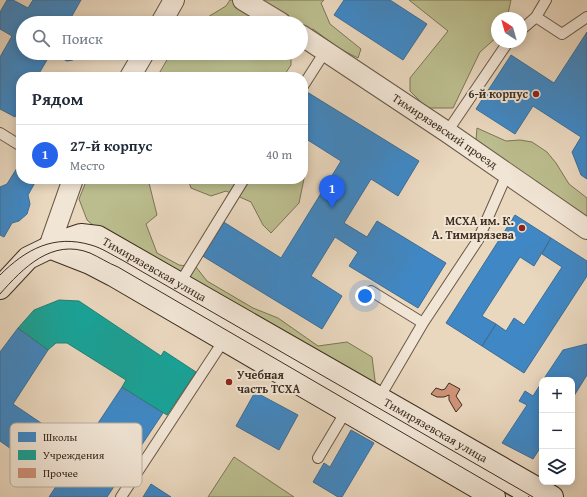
<!DOCTYPE html>
<html lang="ru">
<meta charset="utf-8">
<style>
:root{--surface:#fff;--page:#f2f2f3;--text:#1f2937;--muted:#747a83;--line:#e0e1e3;--accent:#2563eb}
body{margin:0;font-family:"Gentium Book Plus",serif;background:var(--page);color:var(--text)}
.controls{position:absolute;right:12px;bottom:12px;display:grid;overflow:hidden;border-radius:8px;box-shadow:0 2px 10px #0003}
.controls button{width:36px;height:36px;display:grid;place-items:center;padding:0;border:0;border-bottom:1px solid var(--line);background:var(--surface);color:var(--text);font:20px sans-serif}
.compass{position:absolute;left:491px;top:12px;width:36px;height:36px;border-radius:50%;background:var(--surface);box-shadow:0 2px 10px #0003;rotate:323deg}
.you{position:absolute;left:365px;top:296px;width:14px;height:14px;margin:-10px;border:3px solid #fff;border-radius:50%;background:#1a73e8;box-shadow:0 0 0 6px #1a73e833}
.badge{display:grid;place-items:center;width:26px;height:26px;border-radius:50%;background:var(--accent);color:#fff;font-size:13px;font-weight:700}
.pin{position:absolute;translate:-50% -33px;filter:drop-shadow(0 1px 2px #0008)}
.pin::after{content:'';position:absolute;top:21px;width:14px;height:12px;background:inherit;clip-path:polygon(0 0,100% 0,50% 100%)}
.list{margin:0;padding:0;list-style:none}
h2{display:flex;justify-content:space-between;align-items:center;height:52px;margin:0;padding:0 16px;font-size:17px}
h2 small{font-size:13px;font-weight:400;color:var(--muted)}
.list li{display:grid;grid-template-columns:26px 1fr auto;gap:12px;align-items:center;box-sizing:border-box;height:60px;padding:0 16px;border-top:1px solid var(--line)}
.list b{display:block;font-size:15px;white-space:nowrap}
.list p{margin:0;font-size:13px;white-space:nowrap;color:var(--muted)}
.list em{font-size:13px;font-style:normal;color:var(--muted)}
.icon{flex:none;width:22px;height:22px;fill:none;stroke:currentColor;stroke-width:2;stroke-linecap:round;stroke-linejoin:round}
.map{position:relative;flex:none;width:587px;height:497px;overflow:hidden}
.search{position:absolute;background:var(--surface);box-shadow:0 2px 10px #0003;left:16px;top:16px;width:292px;height:44px;display:flex;align-items:center;gap:10px;box-sizing:border-box;padding:0 14px;border-radius:22px;color:var(--muted);font-size:15px}
.panel{position:absolute;background:var(--surface);box-shadow:0 2px 10px #0003;left:16px;top:72px;width:292px;height:112px;border-radius:16px}
.map>svg:first-child{display:block}
.green{fill:#bbbd8e;stroke:#7c7557}
.schools{fill:#3f88c5;stroke:#3f6d94}
.public{fill:#17a398;stroke:#238074}
.building{fill:#cf9278;stroke:#3e2d20}
.lines{fill:none;stroke-linecap:round;stroke-linejoin:round}
.lane-casing{stroke:#695848;stroke-width:12}
.street-casing{stroke:#695848;stroke-width:22}
.secondary-casing{stroke:#3e2d20;stroke-width:24}
.lane{stroke:#f1e5d5;stroke-width:10}
.street{stroke:#f1e5d5;stroke-width:20}
.secondary{stroke:#f1e5d5;stroke-width:22}
.tram{stroke:#3e2d20;stroke-width:1}
.poi-dot{fill:#8f2418;stroke:#f1e5d5;stroke-width:1.5}
.labels{text-anchor:middle;stroke-width:4;stroke-linejoin:round;paint-order:stroke}
.poi-label{font-size:12px;font-weight:bold;fill:#3e2d20;stroke:#f1e5d5;text-anchor:end}
.street-label{font-size:12px;fill:#3e2d20;stroke:#f1e5d5}
.key{fill:#f1e5d5;stroke:#bbae9f;stroke-width:1}
.key-label{font-size:11px;fill:#3e2d20}
</style>
<div class="map">
<svg width="587" height="497" viewBox="0 0 587 497">
<rect width="100%" height="100%" fill="#e9d7be"/>
<filter id="stains"><feTurbulence type="fractalNoise" baseFrequency=".005" numOctaves="4"/><feColorMatrix values="0 0 0 0 .2 0 0 0 0 .09 0 0 0 0 .02 0 0 0 .5 -.17"/></filter>
<radialGradient id="worn" r=".72"><stop offset=".6" stop-color="#630" stop-opacity="0"/><stop offset="1" stop-color="#630" stop-opacity=".3"/></radialGradient>
<path class="green" d="M230,0H324L321,3L330,24L361,49L358,58L340,49L313,29L301,34V23H198L226,6Z
M409,0H511L507,18H497V37L480,52L453,108H427L410,91V78L448,31Z
M171,53H291V65L283,77H157Z
M477,128L506,141L520,140L532,142L547,152L556,163L569,184L587,198V220L562,204L538,182L509,169L476,140Z
M303,165L306,169L299,203L271,233L263,225L251,202L226,191L211,196L191,188L188,179H303Z
M87,179H150L149,183L157,215L146,224L157,253L179,265L196,267L207,281L253,308L278,318L318,346L347,342L372,357L376,388L106,236L87,220L79,199Z
M234,457L294,497H208Z"/>
<path class="schools" d="M7,0H13L28,8L33,0H81L68,23H23V53H51L37,77H21V106L15,117L0,109V57L12,36L0,29V12Z
M344,0H390L427,24L403,60L334,15Z
M587,32V179L581,175L572,152L581,137L533,106L515,134L476,109L511,55L554,83Z
M51,53H79L73,60L67,61Z
M307,92L419,161L398,196L371,179L344,223L367,237L377,221L446,263L418,308L349,266L358,252L335,237L311,276L342,296L322,329L201,255L222,221L281,258L341,161L303,137V99Z
M17,168L21,170V179H37L28,195L30,204L27,214L19,221L12,223L4,237L0,235V187L7,184Z
M515,215L551,238L534,266L520,257L482,316L496,324L482,346L446,323Z
M551,238L587,261V276L524,373L482,346L496,324L506,331L514,318L524,325L562,267L542,254Z
M18,328L48,350L13,404L81,450L59,483L0,441V352Z
M587,344V375L572,399V380H543L563,350Z
M542,382V445L533,459L502,443L527,405L519,401L525,391L533,396Z
M122,387L163,413L107,497H49Z
M255,392L298,415L279,450L236,426Z
M351,430L374,443L342,497H338L313,482L324,463L330,467Z
M151,484L171,497H143Z"/>
<path class="public" d="M59,300L79,301L161,356L164,351L196,372L167,415L122,387L126,380L67,343H56L48,350L18,328L34,310Z"/>
<path class="building" d="M449,383L460,389L456,396L462,405L456,412L449,400V395L444,397H437L431,394L436,388L442,390L445,389Z"/>
<g class="lines">
<g class="lane-casing">
<path id="lane" d="M536,17L562,34L587,17
M521,30L536,17L546,0
M303,86L326,50
M447,132L508,42
M0,133L21,146
M69,245L91,249L136,272L523,497
M180,283L244,179
M371,291L423,323
M378,400L423,323L478,240L507,174
M318,458L346,411
M121,497L224,340"/>
</g>
<g class="street-casing">
<g id="street">
<path d="M243,0L281,23"/>
<path d="M161,23L174,0"/>
<path id="s1" d="M301,35L447,132L587,229"/>
<path d="M130,77L144,53"/>
<path d="M49,247L73,179"/>
</g>
</g>
<g class="secondary-casing">
<g id="secondary">
<path d="M49,247L90,263L113,275L494,497"/>
<path id="s2" d="M0,288L28,258L63,241L81,235L98,237L552,497"/>
</g>
</g>
<use href="#lane" class="lane"/>
<use href="#street" class="street"/>
<use href="#secondary" class="secondary"/>
<path class="tram" d="M0,275C26,249 54,234 91,245C102,248 112,255 122,260L533,497
M0,294C23,268 52,238 90,253C99,257 108,263 118,267L513,497"/>
</g>
<g class="poi-dot">
<circle cx="536" cy="94" r="4"/>
<circle cx="522" cy="228" r="4"/>
<circle cx="229" cy="382" r="4"/>
</g>
<g class="labels">
<g class="poi-label">
<text x="528" y="98">6-й корпус</text>
<text x="514" y="225">МСХА им. К.<tspan x="514" dy="14">А. Тимирязева</tspan></text>
<text x="237" y="379" text-anchor="start">Учебная<tspan x="237" dy="14">часть ТСХА</tspan></text>
</g>
<g class="street-label">
<text dy="4" stroke="none"><textPath href="#s1" startOffset="173">Тимирязевский проезд</textPath></text>
<text dy="4" stroke="none"><textPath href="#s2" startOffset="181">Тимирязевская улица</textPath></text>
<text dy="4" stroke="none"><textPath href="#s2" startOffset="505">Тимирязевская улица</textPath></text>
</g>
</g>
<rect x="10" y="423" width="132" height="64" rx="6" class="key"/>
<rect x="18" y="432" width="18" height="10" fill="#3f88c5"/>
<rect x="18" y="450" width="18" height="10" fill="#17a398"/>
<rect x="18" y="468" width="18" height="10" fill="#cf9278"/>
<g class="key-label">
<text x="43" y="441">Школы</text>
<text x="43" y="459">Учреждения</text>
<text x="43" y="477">Прочее</text>
</g>
<rect width="100%" height="100%" filter="url(#stains)"/>
<rect width="100%" height="100%" fill="url(#worn)"/>
</svg>
<div class="controls">
<button>+</button>
<button>−</button>
<button><svg class="icon" aria-label="layers" viewBox="0 0 24 24"><path d="M12 4l9 5-9 5-9-5zM3 14l9 5 9-5"/></svg></button>
</div>
<svg class="compass" viewBox="-18 -18 36 36"><path d="M0-13l5 13h-10z" fill="#e53935"/><path d="M0 13l5-13h-10z" fill="#747a83"/></svg>
<div class="you"></div>
<div class="pin badge" style="left:332px;top:208px">1</div>
<div class="search"><svg class="icon" aria-label="search" viewBox="0 0 24 24"><circle cx="10" cy="10" r="6"/><path d="M15 15l6 6"/></svg>Поиск</div>
<section class="panel">
<h2>Рядом<small></small></h2>
<ul class="list">
<li><span class="badge">1</span><div><b>27-й корпус</b><p>Место</p></div><em>40 m</em></li>
</ul>
</section>
</div>
